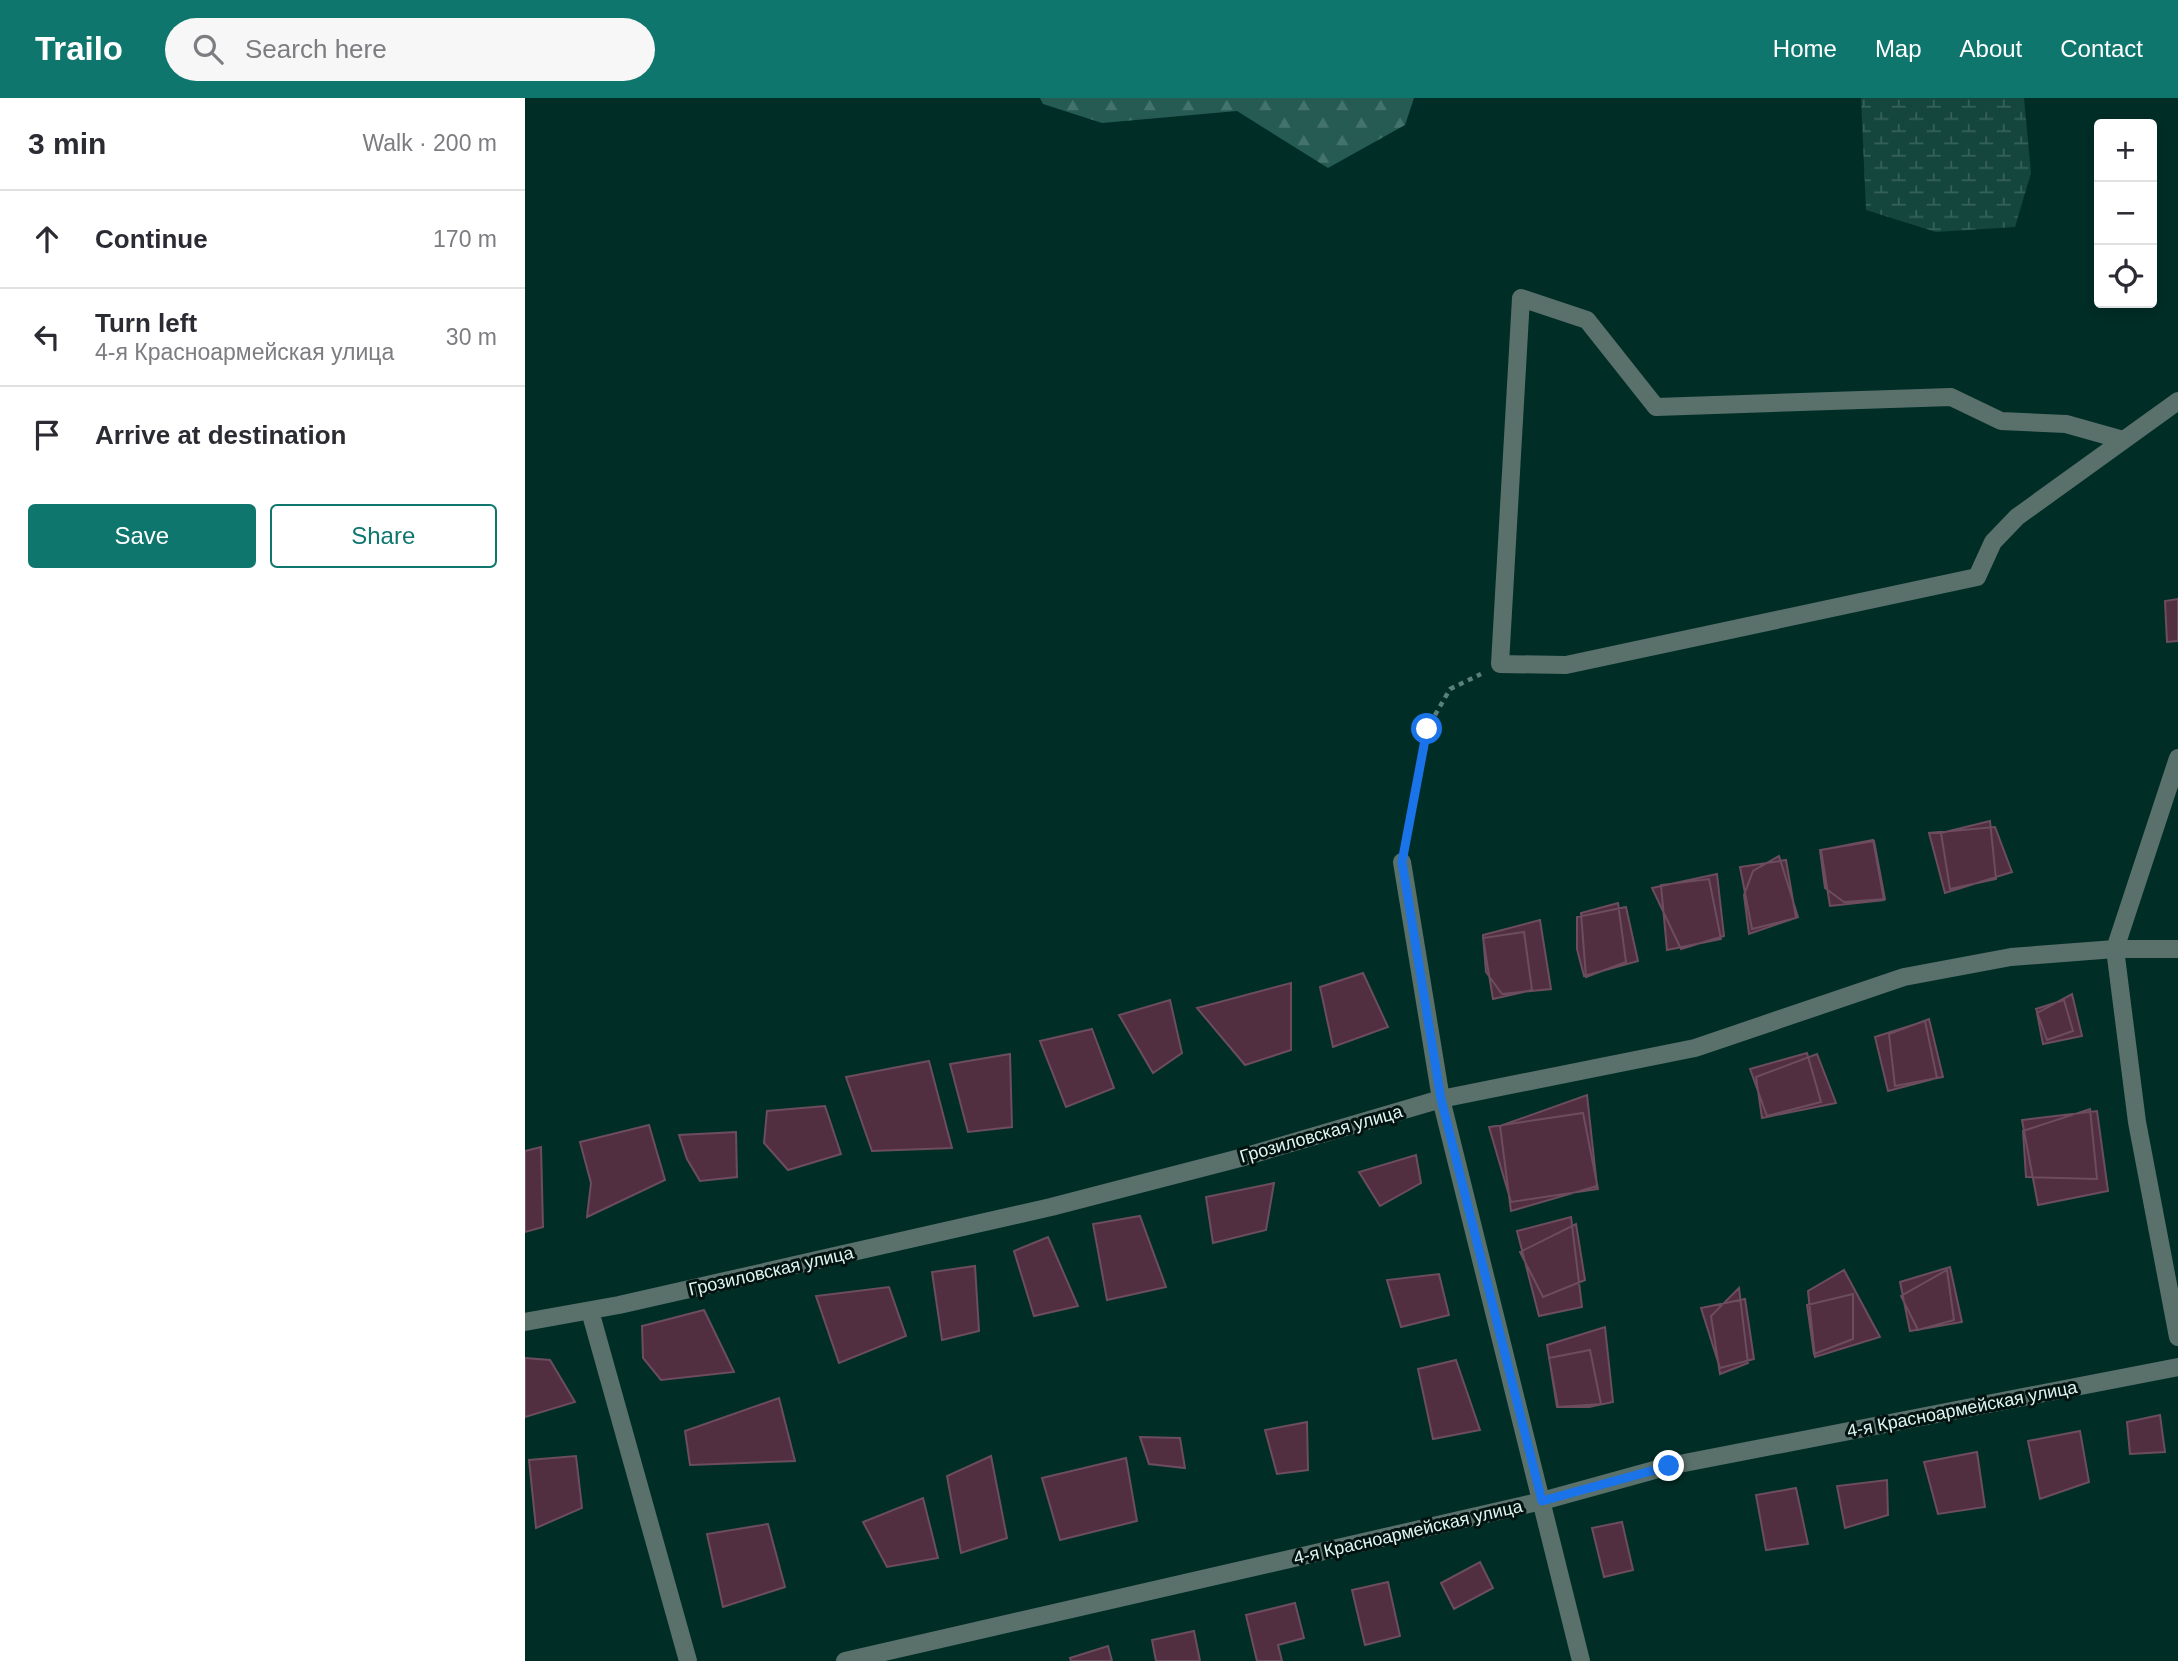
<!DOCTYPE html>
<meta charset="utf-8">
<style>
:root{--surface:#fff;--page:#f7f7f7;--text:#2b2b33;--muted:#7c7c81;--line:#e1e1e2;--accent:#0f766e}
body{margin:0;font-family:Helvetica,sans-serif;background:var(--page);color:var(--text)}
.controls{position:absolute;right:21px;top:21px;display:grid;overflow:hidden;border-radius:7px;box-shadow:0 4px 18px #0003}
.controls button{width:63px;height:63px;display:grid;place-items:center;padding:0;border:0;border-bottom:2px solid var(--line);background:var(--surface);color:var(--text);font:35px sans-serif}
.stop{position:absolute;width:21px;height:21px;margin:-16px;border:5px solid #1a73e8;border-radius:50%;background:#fff}
.stop.end{background:#1a73e8;border-color:#fff;box-shadow:0 2px 7px #0008}
.list{margin:0;padding:0;list-style:none}
h2{display:flex;justify-content:space-between;align-items:center;height:91px;margin:0;padding:0 28px;font-size:30px}
h2 small{font-size:23px;font-weight:400;color:var(--muted)}
.list li{display:grid;grid-template-columns:46px 1fr auto;gap:21px;align-items:center;box-sizing:border-box;height:98px;padding:0 28px;border-top:2px solid var(--line)}
.list b{display:block;font-size:26px;white-space:nowrap}
.list p{margin:0;font-size:23px;white-space:nowrap;color:var(--muted)}
.list em{font-size:23px;font-style:normal;color:var(--muted)}
.actions{display:flex;gap:14px;padding:21px 28px}
.actions a{flex:1;padding:16px 0;border:2px solid var(--accent);border-radius:7px;text-align:center;font-size:24px;color:var(--accent)}
.actions .main{background:var(--accent);color:#fff}
.icon{flex:none;width:38px;height:38px;fill:none;stroke:currentColor;stroke-width:2;stroke-linecap:round;stroke-linejoin:round}
.map{position:relative;flex:none;width:1653px;height:1563px;overflow:hidden}
header{display:flex;align-items:center;gap:42px;box-sizing:border-box;height:98px;padding:0 35px;background:var(--accent);color:#fff}
header strong{font-size:33px}
nav{display:flex;gap:38px;margin-inline-start:auto;font-size:24px}
.search{width:490px;height:63px;background:var(--page);display:flex;align-items:center;gap:18px;box-sizing:border-box;padding:0 24px;border-radius:38px;color:var(--muted);font-size:26px}
main{display:flex}
aside{flex:1;background:var(--surface)}
.map>svg:first-child{display:block}
.forest{fill:url(#forest-firs)}
.wetland{fill:url(#wetland-marsh)}
.building{fill:#522e41;stroke:#6c4d5d;stroke-width:2}
.lines{fill:none;stroke-linecap:round;stroke-linejoin:round}
.path{stroke:#5b7f79;stroke-width:4.5;stroke-dasharray:5 5;stroke-linecap:butt}
.minor{stroke:#5a706b;stroke-width:18}
.route{stroke:#1a73e8;stroke-width:9}
.labels{text-anchor:middle;stroke-width:6;stroke-linejoin:round;paint-order:stroke}
.street-label{font-size:18px;fill:#dff5f0;stroke:#031310}
</style>
<header>
<strong>Trailo</strong>
<div class="search"><svg class="icon" aria-label="search" viewBox="0 0 24 24"><circle cx="10" cy="10" r="6"/><path d="M15 15l6 6"/></svg>Search here</div>
<nav><a>Home</a><a>Map</a><a>About</a><a>Contact</a></nav>
</header>
<main>
<aside>
<h2>3 min<small>Walk · 200 m</small></h2>
<ul class="list">
<li><svg class="icon" aria-label="ahead" viewBox="0 0 24 24"><path d="M12 20V5M6 11l6-6 6 6"/></svg><div><b>Continue</b></div><em>170 m</em></li>
<li><svg class="icon" aria-label="left" viewBox="0 0 24 24"><path d="M17 20v-9H6M10 6l-5 5 5 5"/></svg><div><b>Turn left</b><p>4-я Красноармейская улица</p></div><em>30 m</em></li>
<li><svg class="icon" aria-label="arrive" viewBox="0 0 24 24"><path d="M6 21V4h12l-3 4 3 4H6"/></svg><div><b>Arrive at destination</b></div></li>
</ul>
<div class="actions"><a class="main">Save</a><a>Share</a></div>
</aside>
<div class="map">
<svg width="1653" height="1563" viewBox="0 0 1653 1563">
<defs>
<pattern id="forest-firs" width="22" height="20" patternUnits="userSpaceOnUse" patternTransform="scale(1.75)"><rect width="22" height="20" fill="#255b52"/><path d="M5 1l3.5 6h-7zM16 11l3.5 6h-7z" fill="#44736b"/></pattern>
<pattern id="wetland-marsh" width="20" height="14" patternUnits="userSpaceOnUse" patternTransform="scale(1.75)"><rect width="20" height="14" fill="#14463e"/><path d="M1 5h8M5 5V1M11 12h8M15 12V8" fill="none" stroke="#36615a"/></pattern>
</defs>
<rect width="100%" height="100%" fill="#002e27"/>
<path class="forest" d="M515,0H889L880,27L803,70L712,13L577,25L518,6Z"/>
<path class="wetland" d="M1336,0H1499L1506,75L1490,129L1411,134L1341,112Z"/>
<path class="building" d="M1653,501V543L1642,544L1640,503Z
M1465,723L1471,781L1425,791L1416,735Z
M1470,729L1487,774L1420,795L1404,735Z
M1348,742L1359,802L1305,808L1296,752Z
M1349,743L1360,801L1319,804L1300,790L1295,752Z
M1254,758L1273,819L1224,836L1219,797L1228,773Z
M1261,762L1271,820L1227,831L1215,769Z
M1192,776L1199,838L1156,851L1127,790Z
M1184,781L1196,841L1142,852L1136,787Z
M1093,805L1101,864L1061,879L1056,815Z
M1101,809L1113,863L1059,878L1052,851V819Z
M1015,822L1026,891L977,896L961,874L958,837Z
M999,834L1007,892L968,901L958,840Z
M838,875L863,929L808,949L795,889Z
M766,885V952L720,967L672,910Z
M1547,896L1557,938L1518,946L1512,915Z
M645,902L657,955L628,975L594,917Z
M1539,902L1548,933L1522,942L1511,911Z
M1404,921L1418,979L1370,988L1364,936Z
M1400,923L1412,980L1363,993L1350,939Z
M567,931L589,990L541,1009L515,943Z
M1282,955L1296,1004L1242,1018L1225,971Z
M485,956L487,1029L443,1034L425,966Z
M1292,956L1311,1005L1237,1020L1231,979Z
M404,963L427,1050L347,1053L321,979Z
M1062,997L1072,1088L986,1113L975,1028Z
M300,1008L316,1056L263,1072L239,1045L242,1013Z
M1565,1011L1572,1081L1501,1079L1498,1033Z
M1572,1013L1583,1093L1513,1107L1497,1022Z
M1058,1015L1073,1091L986,1104L964,1029Z
M124,1027L140,1082L62,1119L66,1085L55,1044Z
M211,1034L212,1079L175,1083L162,1061L154,1037Z
M16,1049L18,1129L0,1134V1053Z
M891,1057L896,1085L855,1108L834,1074Z
M749,1085L741,1132L688,1145L681,1099Z
M615,1118L641,1189L582,1202L568,1126Z
M1046,1119L1057,1209L1014,1218L992,1133Z
M1051,1126L1060,1182L1018,1199L995,1154Z
M523,1139L553,1208L509,1218L489,1153Z
M450,1168L454,1233L417,1242L407,1174Z
M1425,1169L1437,1224L1385,1233L1375,1184Z
M1319,1172L1355,1239L1290,1259L1283,1193Z
M1422,1172L1429,1222L1393,1232L1376,1198Z
M914,1176L924,1217L876,1229L862,1182Z
M364,1189L381,1238L314,1265L291,1198Z
M1214,1190L1223,1265L1195,1276L1186,1218Z
M1328,1196V1241L1289,1256L1282,1207Z
M1220,1201L1229,1261L1195,1270L1176,1210Z
M179,1212L209,1274L136,1282L118,1260L117,1228Z
M1080,1229L1088,1304L1064,1309H1032L1022,1247Z
M1065,1252L1076,1306L1033,1309L1024,1260Z
M0,1260L25,1262L50,1304L0,1319Z
M931,1262L955,1332L908,1341L893,1271Z
M254,1300L270,1363L165,1367L160,1333Z
M1635,1317L1640,1354L1605,1356L1602,1324Z
M782,1324L783,1372L752,1376L740,1332Z
M1555,1333L1564,1384L1515,1401L1503,1343Z
M615,1339L655,1340L660,1370L624,1366Z
M1452,1354L1460,1409L1413,1416L1399,1364Z
M51,1358L57,1410L11,1430L4,1362Z
M466,1358L482,1440L436,1455L422,1378Z
M601,1360L612,1423L535,1442L517,1380Z
M1362,1382L1363,1417L1320,1430L1312,1388Z
M1271,1390L1283,1446L1241,1452L1231,1397Z
M398,1400L413,1460L362,1469L338,1424Z
M1097,1424L1108,1472L1079,1479L1067,1430Z
M243,1426L260,1489L198,1509L182,1436Z
M955,1464L968,1490L929,1511L916,1485Z
M863,1484L875,1538L840,1547L827,1492Z
M770,1505L779,1540L753,1547L757,1563H732L721,1517Z
M669,1533L675,1563H631L627,1542Z
M583,1548L587,1563H546L545,1560Z"/>
<g class="lines">
<path class="path" d="M881,743L902,631L925,591L956,576"/>
<path class="minor" d="M1598,342L1541,326L1476,323L1426,299L1131,309L1062,222L996,200L975,566L1041,567L1452,479L1468,444L1492,419L1653,303
M1653,660L1590,851L1612,1024L1653,1239
M877,764L916,1001L1056,1563
M65,1213L163,1563
M0,1224L94,1207L526,1109L715,1060L916,1001L1170,950L1379,879L1486,859L1590,851H1653
M320,1563L1017,1403L1144,1368L1653,1269"/>
</g>
<g class="lines">
<path class="route" d="M902,631L877,764L916,1001L1017,1403L1144,1368"/>
</g>
<g class="labels">
<g class="street-label">
<text transform="translate(796 1036) rotate(-16)" y="6">Грозиловская улица</text>
<text transform="translate(246 1173) rotate(-13)" y="6">Грозиловская улица</text>
<text transform="translate(1437 1311) rotate(-11)" y="6">4-я Красноармейская улица</text>
<text transform="translate(883 1434) rotate(-13)" y="6">4-я Красноармейская улица</text>
</g>
</g>
</svg>
<div class="controls">
<button>+</button>
<button>−</button>
<button><svg class="icon" aria-label="locate" viewBox="0 0 24 24"><circle cx="12" cy="12" r="6"/><path d="M12 2v4M12 18v4M2 12h4M18 12h4"/></svg></button>
</div>
<div class="stop" style="left:902px;top:631px"></div>
<div class="stop end" style="left:1144px;top:1368px"></div>
</div>
</main>
